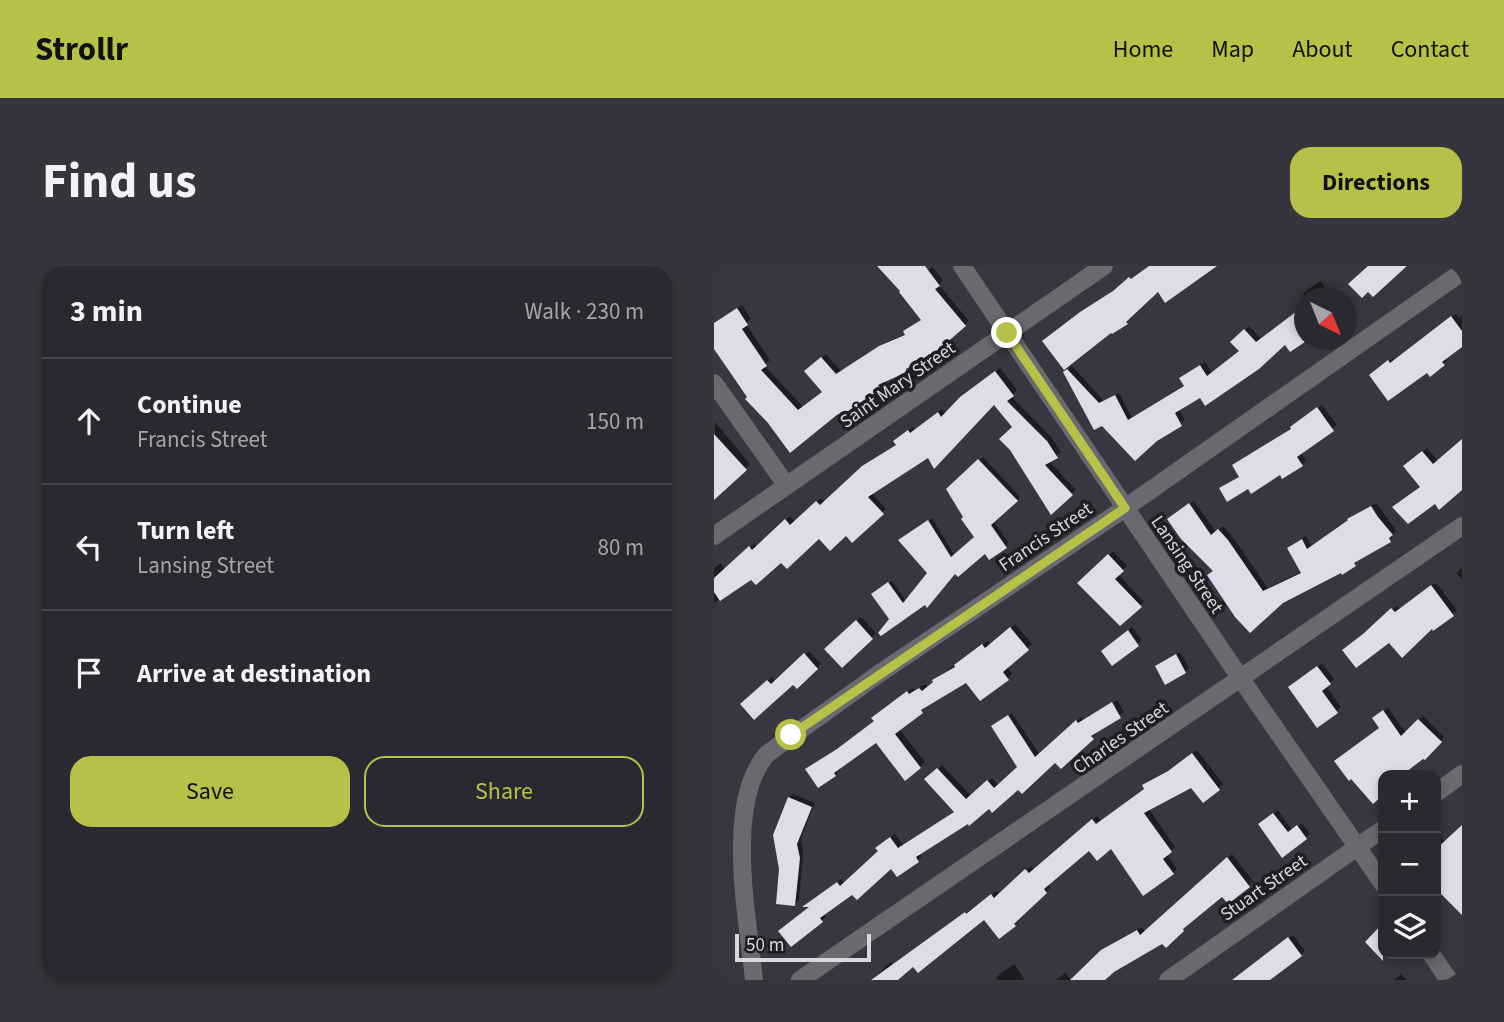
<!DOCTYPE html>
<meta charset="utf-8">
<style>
:root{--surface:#2a2830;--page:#36343c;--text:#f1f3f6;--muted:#a5a6ab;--line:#46444c;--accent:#b7c147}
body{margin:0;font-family:"Source Sans 3",sans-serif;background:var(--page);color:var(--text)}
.controls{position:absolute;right:21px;bottom:21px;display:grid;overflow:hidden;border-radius:14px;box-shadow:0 4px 10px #0003}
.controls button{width:63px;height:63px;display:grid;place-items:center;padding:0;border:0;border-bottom:2px solid var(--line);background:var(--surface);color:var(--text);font:35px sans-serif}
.compass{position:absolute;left:580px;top:21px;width:63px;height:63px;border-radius:50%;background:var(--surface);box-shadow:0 4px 10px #0003;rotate:137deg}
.scale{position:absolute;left:21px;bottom:18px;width:136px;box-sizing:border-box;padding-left:7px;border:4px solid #dad8df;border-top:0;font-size:19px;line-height:24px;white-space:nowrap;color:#dad8df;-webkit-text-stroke:5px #1f1e23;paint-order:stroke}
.stop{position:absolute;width:21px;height:21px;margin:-16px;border:5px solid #b7c147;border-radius:50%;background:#fff}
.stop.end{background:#b7c147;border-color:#fff;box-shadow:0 2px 7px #0008}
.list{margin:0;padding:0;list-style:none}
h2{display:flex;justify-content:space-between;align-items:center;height:91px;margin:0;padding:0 28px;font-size:30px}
h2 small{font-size:23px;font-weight:400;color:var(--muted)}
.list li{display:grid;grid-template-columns:46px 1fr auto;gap:21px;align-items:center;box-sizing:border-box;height:126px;padding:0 28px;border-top:2px solid var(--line)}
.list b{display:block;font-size:26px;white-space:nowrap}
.list p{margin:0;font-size:23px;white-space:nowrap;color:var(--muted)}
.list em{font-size:23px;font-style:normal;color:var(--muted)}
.actions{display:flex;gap:14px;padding:21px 28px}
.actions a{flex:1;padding:16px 0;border:2px solid var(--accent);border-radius:21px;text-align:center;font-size:24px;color:var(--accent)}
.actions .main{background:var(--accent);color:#111}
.icon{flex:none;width:38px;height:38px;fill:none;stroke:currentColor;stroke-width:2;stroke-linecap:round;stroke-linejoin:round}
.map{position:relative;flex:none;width:748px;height:714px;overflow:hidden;border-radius:21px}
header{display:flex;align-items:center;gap:42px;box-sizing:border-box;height:98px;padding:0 35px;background:var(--accent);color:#111}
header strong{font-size:33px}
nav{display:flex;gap:38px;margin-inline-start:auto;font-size:24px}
.intro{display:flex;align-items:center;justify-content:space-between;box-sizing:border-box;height:168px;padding:0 42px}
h1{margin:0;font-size:49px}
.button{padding:18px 32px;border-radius:21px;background:var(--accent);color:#111;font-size:24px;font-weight:700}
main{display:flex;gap:42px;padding:0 42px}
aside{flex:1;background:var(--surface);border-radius:21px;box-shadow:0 4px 10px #0003}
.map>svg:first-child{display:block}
.shadow{fill:#0007}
.building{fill:#dedce9}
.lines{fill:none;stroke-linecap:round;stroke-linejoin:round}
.minor{stroke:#6a696f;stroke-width:18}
.route{stroke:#b7c147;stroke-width:9}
.labels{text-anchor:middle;stroke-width:7;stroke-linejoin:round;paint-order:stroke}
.street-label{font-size:19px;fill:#dad8df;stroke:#1f1e23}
</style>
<header>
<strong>Strollr</strong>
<nav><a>Home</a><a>Map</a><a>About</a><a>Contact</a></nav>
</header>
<div class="intro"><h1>Find us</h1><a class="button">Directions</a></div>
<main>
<aside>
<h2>3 min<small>Walk · 230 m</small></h2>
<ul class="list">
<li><svg class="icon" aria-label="ahead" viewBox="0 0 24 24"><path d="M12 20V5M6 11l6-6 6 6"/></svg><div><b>Continue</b><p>Francis Street</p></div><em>150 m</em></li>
<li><svg class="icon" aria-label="left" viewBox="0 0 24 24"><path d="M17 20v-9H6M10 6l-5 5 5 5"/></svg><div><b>Turn left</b><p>Lansing Street</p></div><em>80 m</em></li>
<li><svg class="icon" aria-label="arrive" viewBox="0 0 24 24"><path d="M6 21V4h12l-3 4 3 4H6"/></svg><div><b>Arrive at destination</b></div></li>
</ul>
<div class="actions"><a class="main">Save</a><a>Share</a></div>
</aside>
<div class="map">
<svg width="748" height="714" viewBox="0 0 748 714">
<rect width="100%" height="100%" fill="#383640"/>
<path class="shadow" d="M169,0H200L208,9L218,1L229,14L225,19L255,55L196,99L192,104L168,115L170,118L166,122L124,146L76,185L35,131L0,80V58L28,39L37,53L32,58L56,94L50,99L89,141L110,125L92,106L112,88L127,105L171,77L192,68L208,53Z
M607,15L617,32H591L589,28L593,24Z
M742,48L745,52L748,49V79L732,92L733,94L729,98L713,105H661L679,92L681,95Z
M535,60L547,73L571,76L465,144L471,154L442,174L421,192L351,106L358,100L390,135L405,127L418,152L471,119V108L491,96L498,107L527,85L518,76Z
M286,102L303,124L297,130L337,171L347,186L335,195L362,224L338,246L300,161L280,136L214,190L158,227L172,243L138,275L132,268L105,271L37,311L0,337V302L7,297L11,304L40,278L43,281L76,250L81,256L107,232L111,236L154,197L184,178L186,171L199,161L201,164L228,143L232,148L252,127Z
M608,139L623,159L587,187L592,195L588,198L534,221L511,219L527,210L524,196L579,162Z
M1,156L36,198L2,231L0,229Z
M748,175V222L708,220L695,197L713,182L724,195Z
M269,191L306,231L279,255L295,277L292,280L271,285L242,305L211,337L177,354L163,325L178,315L192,335L215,307L190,272L218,252L241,290L262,271L234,223Z
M480,235L502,266L509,260L518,270L554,322L588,305L575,282L579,278L592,270L598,280L640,249L662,237L682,264L676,275L644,293L641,298L629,307L627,305L568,336L500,304L459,250Z
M399,285L413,300L404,308L430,336L406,358L365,317Z
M748,301V313L742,307Z
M719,318H723L743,344L720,362L675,375L656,364L683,340L686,343Z
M147,351L162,367L128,400L112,383Z
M301,358L318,378L293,400L298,408L294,413L253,415L213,440L185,463L211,496L206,501L191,512L162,475L125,502L126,504L121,509L104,520L130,478L161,455L164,448L199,422L201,424L211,418L214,421L225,410L274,375L277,379Z
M418,361L428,374L399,398L393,381Z
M95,385L107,398L83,421L79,416L28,438L58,411L62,415Z
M466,386L475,402L471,406L443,400Z
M608,397L620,413L612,420L627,441L603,460L581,418Z
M403,434L410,446L381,466L382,468L347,501L341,494L254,556L205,587L208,590L204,594L177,600L138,627L109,648L112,651L108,655L94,637L127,613L131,618L166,585L168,578L181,568L189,579L242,545L213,513L228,499L257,530L278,512L285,520L305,501L283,457L298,447L326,489L367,451L369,454Z
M674,442L692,467L709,450L730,471L710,492L685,509H669V527L659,536L667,461L664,448Z
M483,484L509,518L489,535L477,520L435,543L461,581L453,588L463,603L459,607L397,581L375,583L333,618L337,621L303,653L305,655L300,659L271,652L199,698L182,714H157L177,696L179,699L283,625L286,629L317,600L320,604L383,550L387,555L431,522L430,520L435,515L460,501Z
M79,528L101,537L87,572L89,587L85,634L81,638L75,532Z
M564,544L578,564L588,557L596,568L569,589L550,554Z
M748,561V647L722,621V574L727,570L731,576Z
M518,588L539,615L535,619L514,635L509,629L473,658L452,679L449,676L399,705L388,714H358L394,680L428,661L431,666Z
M579,669L591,685L587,689L552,714H518Z
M300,698L311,714H284L282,712L287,707Z
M351,707L357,714H342Z
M687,708L693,714H680Z"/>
<path class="building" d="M163,0H211L226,20L221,23L252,60L224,84L192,103L193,106L164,119L167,123L141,140L128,152L124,148L76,187L54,157L31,133L33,131L0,83V57L23,42L34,59L28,63L53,100L47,104L84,144L108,126L90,105L107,91L122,108L165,80L191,69L189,65L207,54L185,26L186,25Z
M435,0H503L451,37L444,26L412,56L414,58L398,68L397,67L350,104L328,75L366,46L399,25L415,11L417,13Z
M654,0H693L659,31L654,26L648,32L634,18Z
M591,39V76L576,86L571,79L545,103L491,140L486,132L461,147L468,160L443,175L421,195L388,160L380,164L349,106L353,103L385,137L401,129L414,154L470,120L465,112L486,99L493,110L525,85L516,76L530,63L542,76Z
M737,50L748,65V81L728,96L731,99L716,111L713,107L674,135L655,109L674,94L676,97Z
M281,105L300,130L293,135L333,175L344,192L331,199L359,229L337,249L296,184L285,173L298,161L280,139L220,203L214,192L154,231L170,248L138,277L132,270L116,285L105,273L73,303L67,297L42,319L37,314L6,335L0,326V312L35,280L38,284L71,253L76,259L102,235L106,239L148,200L182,179L179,175L194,164L196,167L224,146L227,151L246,131Z
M603,141L620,165L583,191L589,200L568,213L566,209L537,228L534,223L513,236L505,222L525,211L518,199L577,163L576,161Z
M0,168L33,204L0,234Z
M748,173V224L725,244L721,238L694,258L678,241L706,221L689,200L708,185L719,198Z
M264,193L304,235L277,259L293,282L275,294L271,288L244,311L241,308L213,342L211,339L167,370L164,367L175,353L157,328L174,316L189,337L213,307L184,274L214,254L237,291L260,271L247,253L249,251L232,223Z
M475,237L497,269L504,263L514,274L549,325L587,307L573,282L588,273L593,283L634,254L633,253L657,240L664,251L679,269L675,272L677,276L640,297L642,300L628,309L627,307L569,337L536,367L521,351L493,309L499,305L467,273L453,253Z
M394,288L410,305L401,313L428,341L406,360L363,317Z
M717,319L740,350L719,365L718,363L688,392L675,377L642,402L628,384L649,368L677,342L681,346Z
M142,354L159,373L128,402L110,383Z
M296,361L315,384L289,406L295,414L266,435L252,417L207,444L209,447L181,468L207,502L191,515L162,477L120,507L122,510L104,522L91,503L123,483L160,455L157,452L193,425L195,428L205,422L208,425L219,416L218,414L241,401L240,399L268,378L271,382Z
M414,364L425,380L398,400L387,385Z
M90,387L104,403L83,423L79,419L40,454L26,438L53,414L57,418Z
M462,388L472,407L451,419L441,400Z
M603,400L617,418L608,425L624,447L603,462L574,421Z
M398,436L407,452L377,470L380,473L347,503L341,497L308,528L304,524L278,547L275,543L255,560L254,558L202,591L205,596L183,611L177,603L143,634L138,629L106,652L109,656L77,681L64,665L95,641H88L123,616L126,620L164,585L161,582L176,571L184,582L240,546L210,513L223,502L252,533L273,514L280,522L303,501L277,460L294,449L321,491L362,454L364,457Z
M669,444L687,470L704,453L728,476L711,494L709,493L688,509H669V529L659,538L637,513L635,515L620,495L665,462L658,452Z
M478,487L506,524L489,537L477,522L430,547L458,586L449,593L460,608L429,630L397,583L383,595L375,585L330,623L333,627L300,658L302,660L285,673L270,654L204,707L199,701L184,714H157L251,646L252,648L277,628L280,632L311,603L315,607L378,553L382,558L430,523L428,519L454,505Z
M74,531L98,541L83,578L86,592L81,640L62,638L65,603L59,569Z
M559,547L574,566L583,559L593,573L568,592L544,558Z
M748,559V649L722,623V583Z
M513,591L536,621L514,638L508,631L469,663L470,665L452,682L448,678L400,706L391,714H356L387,684L423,664L426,669Z
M669,657V695L651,676Z
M574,671L588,690L556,714H518Z"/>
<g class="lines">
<path class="minor" d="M248,0L527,413L669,618
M0,117L73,220
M0,270L390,0
M722,527L748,508
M717,688L735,714
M40,714C34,653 10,537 53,488L166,407L411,242L748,6
M86,714L748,260
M454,714L669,563"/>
</g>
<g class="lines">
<path class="route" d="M77,469L411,242L293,67"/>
</g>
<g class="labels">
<g class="street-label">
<text transform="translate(183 118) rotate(-35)" y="7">Saint Mary Street</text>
<text transform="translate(331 270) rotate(-34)" y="7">Francis Street</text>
<text transform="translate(474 298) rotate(56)" y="7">Lansing Street</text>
<text transform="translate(406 471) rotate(-35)" y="7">Charles Street</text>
<text transform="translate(549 621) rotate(-35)" y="7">Stuart Street</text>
</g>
</g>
</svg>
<div class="controls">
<button>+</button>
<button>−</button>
<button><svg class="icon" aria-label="layers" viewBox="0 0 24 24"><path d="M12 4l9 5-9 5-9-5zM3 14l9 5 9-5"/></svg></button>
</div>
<svg class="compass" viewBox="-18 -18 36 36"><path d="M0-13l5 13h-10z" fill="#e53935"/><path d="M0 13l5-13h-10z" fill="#a5a6ab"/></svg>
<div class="scale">50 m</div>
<div class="stop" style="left:77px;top:469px"></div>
<div class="stop end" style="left:293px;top:67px"></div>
</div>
</main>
